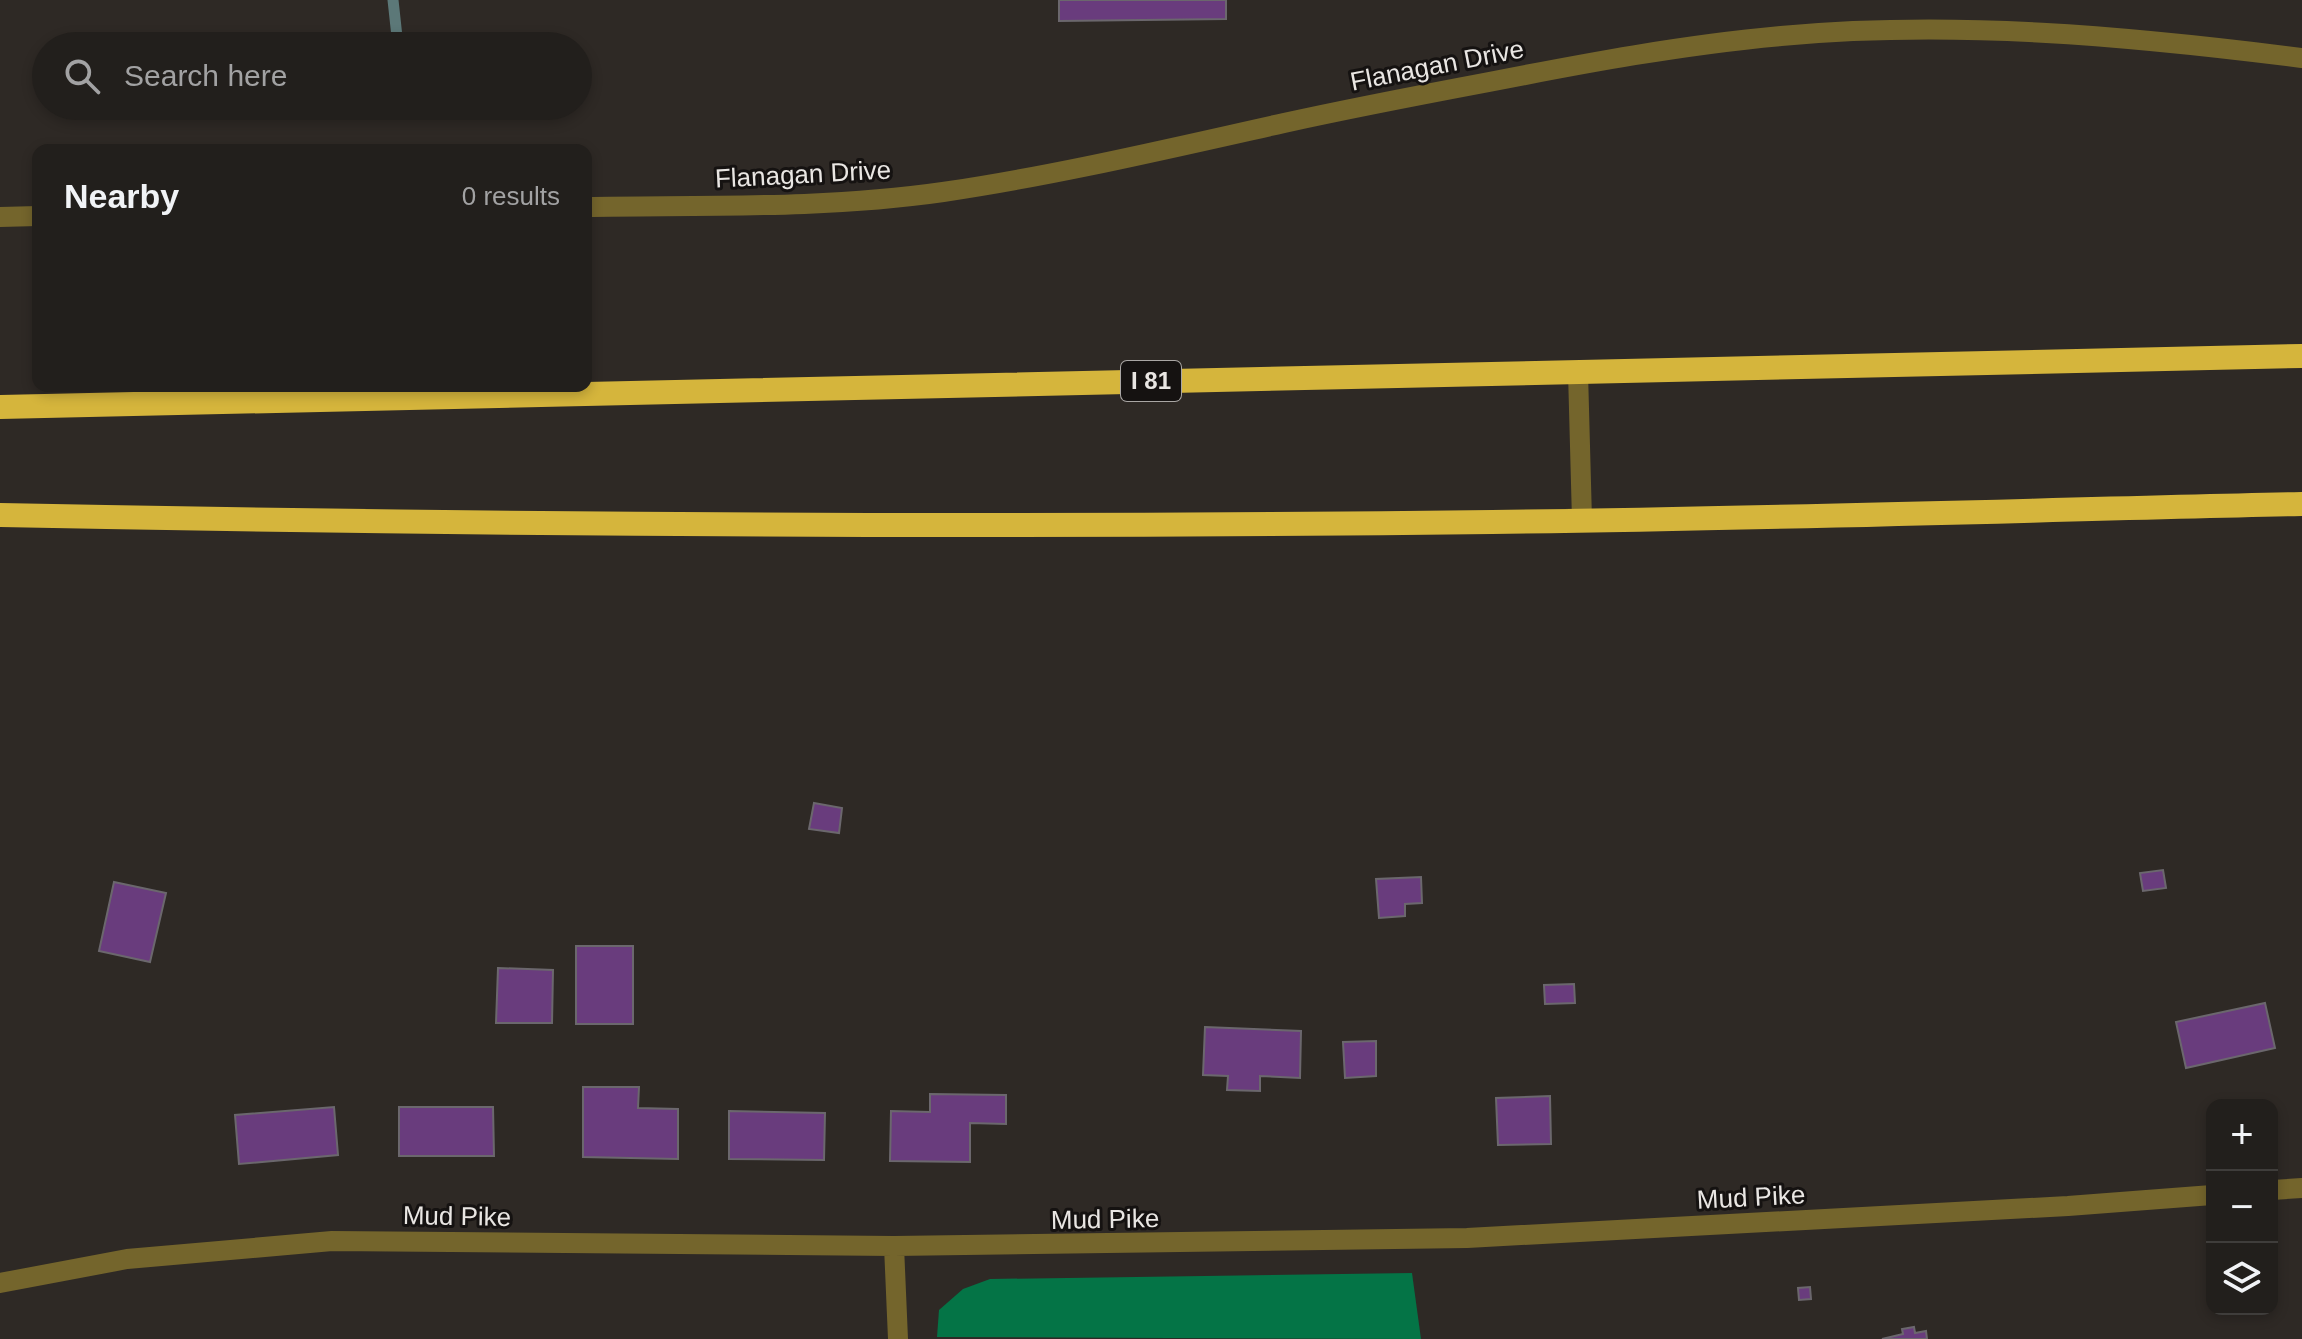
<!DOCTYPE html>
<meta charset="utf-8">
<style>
:root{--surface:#221f1c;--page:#2a2725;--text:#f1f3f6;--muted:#a2a2a3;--line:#3f3d3b}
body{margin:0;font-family:Arial,sans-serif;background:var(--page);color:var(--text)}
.controls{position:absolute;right:24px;bottom:24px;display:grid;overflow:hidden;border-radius:16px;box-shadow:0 4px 12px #0003}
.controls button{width:72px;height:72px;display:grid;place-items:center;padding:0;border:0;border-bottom:2px solid var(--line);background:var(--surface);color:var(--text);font:40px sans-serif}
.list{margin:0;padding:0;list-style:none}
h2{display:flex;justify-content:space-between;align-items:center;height:104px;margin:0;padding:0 32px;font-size:34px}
h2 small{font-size:26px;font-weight:400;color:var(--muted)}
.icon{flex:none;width:44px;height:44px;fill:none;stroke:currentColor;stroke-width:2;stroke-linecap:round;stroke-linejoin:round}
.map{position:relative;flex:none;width:2302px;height:1339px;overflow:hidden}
.search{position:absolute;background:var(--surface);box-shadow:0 4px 12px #0003;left:32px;top:32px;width:560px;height:88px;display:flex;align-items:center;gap:20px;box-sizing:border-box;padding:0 28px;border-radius:44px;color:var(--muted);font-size:30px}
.panel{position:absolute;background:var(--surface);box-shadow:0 4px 12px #0003;left:32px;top:144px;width:560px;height:248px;border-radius:16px}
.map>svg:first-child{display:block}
.forest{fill:#047446}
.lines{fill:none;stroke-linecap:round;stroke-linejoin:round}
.stream{stroke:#5c7878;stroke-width:11}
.building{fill:#693c7d;stroke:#6b676d;stroke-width:2}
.minor{stroke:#74652c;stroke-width:20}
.highway{stroke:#d5b53c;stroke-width:24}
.labels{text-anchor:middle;stroke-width:6;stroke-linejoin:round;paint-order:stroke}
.shield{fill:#151211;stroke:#a9a6a4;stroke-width:2}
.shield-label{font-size:24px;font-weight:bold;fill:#e9e6e3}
.street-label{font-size:26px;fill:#e9e6e3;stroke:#151211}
</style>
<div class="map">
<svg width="2302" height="1339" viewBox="0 0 2302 1339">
<rect width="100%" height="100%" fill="#2e2925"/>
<path class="forest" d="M1412,1273L1421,1339L937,1337L939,1310L963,1289L990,1279Z"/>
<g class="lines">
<path class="stream" d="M393,0L398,46
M405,106V107"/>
</g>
<path class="building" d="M1059,0H1226V19L1059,21Z
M814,803L842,808L839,833L809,829Z
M2163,870L2166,888L2143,891L2140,873Z
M1421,877L1422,903L1405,904V916L1379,918L1376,879Z
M114,882L166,893L150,962L99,951Z
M576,946H633V1024H576Z
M498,968L553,970L552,1023H496Z
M1574,984L1575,1003L1545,1004L1544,985Z
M2265,1003L2275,1048L2186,1068L2176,1022Z
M1205,1027L1301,1031L1300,1078L1260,1076V1091L1227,1090L1228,1076L1203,1075Z
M1376,1041V1076L1345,1078L1343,1042Z
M583,1087H639L638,1108L678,1109V1159L583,1157Z
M930,1094L1006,1095V1124L970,1123V1162L890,1161L891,1111L930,1112Z
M1550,1096L1551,1144L1498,1145L1496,1098Z
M334,1107L338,1155L239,1164L235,1115Z
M399,1107H493L494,1156H399Z
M729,1111L825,1113L824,1160L729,1159Z
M1810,1287L1811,1299L1799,1300L1798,1288Z
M1914,1327L1915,1333L1926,1331L1927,1339H1882L1903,1334L1902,1329Z"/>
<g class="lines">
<path class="minor" d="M586,207C704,205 825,209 943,192C1058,175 1171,148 1284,123C1352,108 1420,95 1489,82C1586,63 1682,45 1781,36C1955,20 2129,36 2302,58
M0,217L38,216
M1578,372L1582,520
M2272,1190L2302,1188
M894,1246L898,1339
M0,1283L127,1259L332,1241L894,1246L1467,1238L2068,1206L2212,1195"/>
<path class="highway" d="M0,407L2302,356
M0,515C497,525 995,528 1492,522C1762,519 2032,510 2302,504"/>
</g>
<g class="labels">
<rect class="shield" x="1121" y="361" width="60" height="40" rx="6"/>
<g class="shield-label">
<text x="1151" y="389">I 81</text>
</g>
<g class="street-label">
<text transform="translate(1437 65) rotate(-11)" y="9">Flanagan Drive</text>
<text transform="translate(803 174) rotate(-3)" y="9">Flanagan Drive</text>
<text transform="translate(1751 1197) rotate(-3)" y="9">Mud Pike</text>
<text transform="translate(457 1216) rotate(1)" y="9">Mud Pike</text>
<text transform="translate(1105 1219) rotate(-1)" y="9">Mud Pike</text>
</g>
</g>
</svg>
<div class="controls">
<button>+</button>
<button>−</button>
<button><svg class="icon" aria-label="layers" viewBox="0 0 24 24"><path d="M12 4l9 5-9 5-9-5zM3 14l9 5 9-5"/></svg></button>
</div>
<div class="search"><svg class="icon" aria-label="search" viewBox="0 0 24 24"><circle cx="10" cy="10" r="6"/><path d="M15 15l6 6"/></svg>Search here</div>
<section class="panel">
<h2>Nearby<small>0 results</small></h2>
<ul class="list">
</ul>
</section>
</div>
